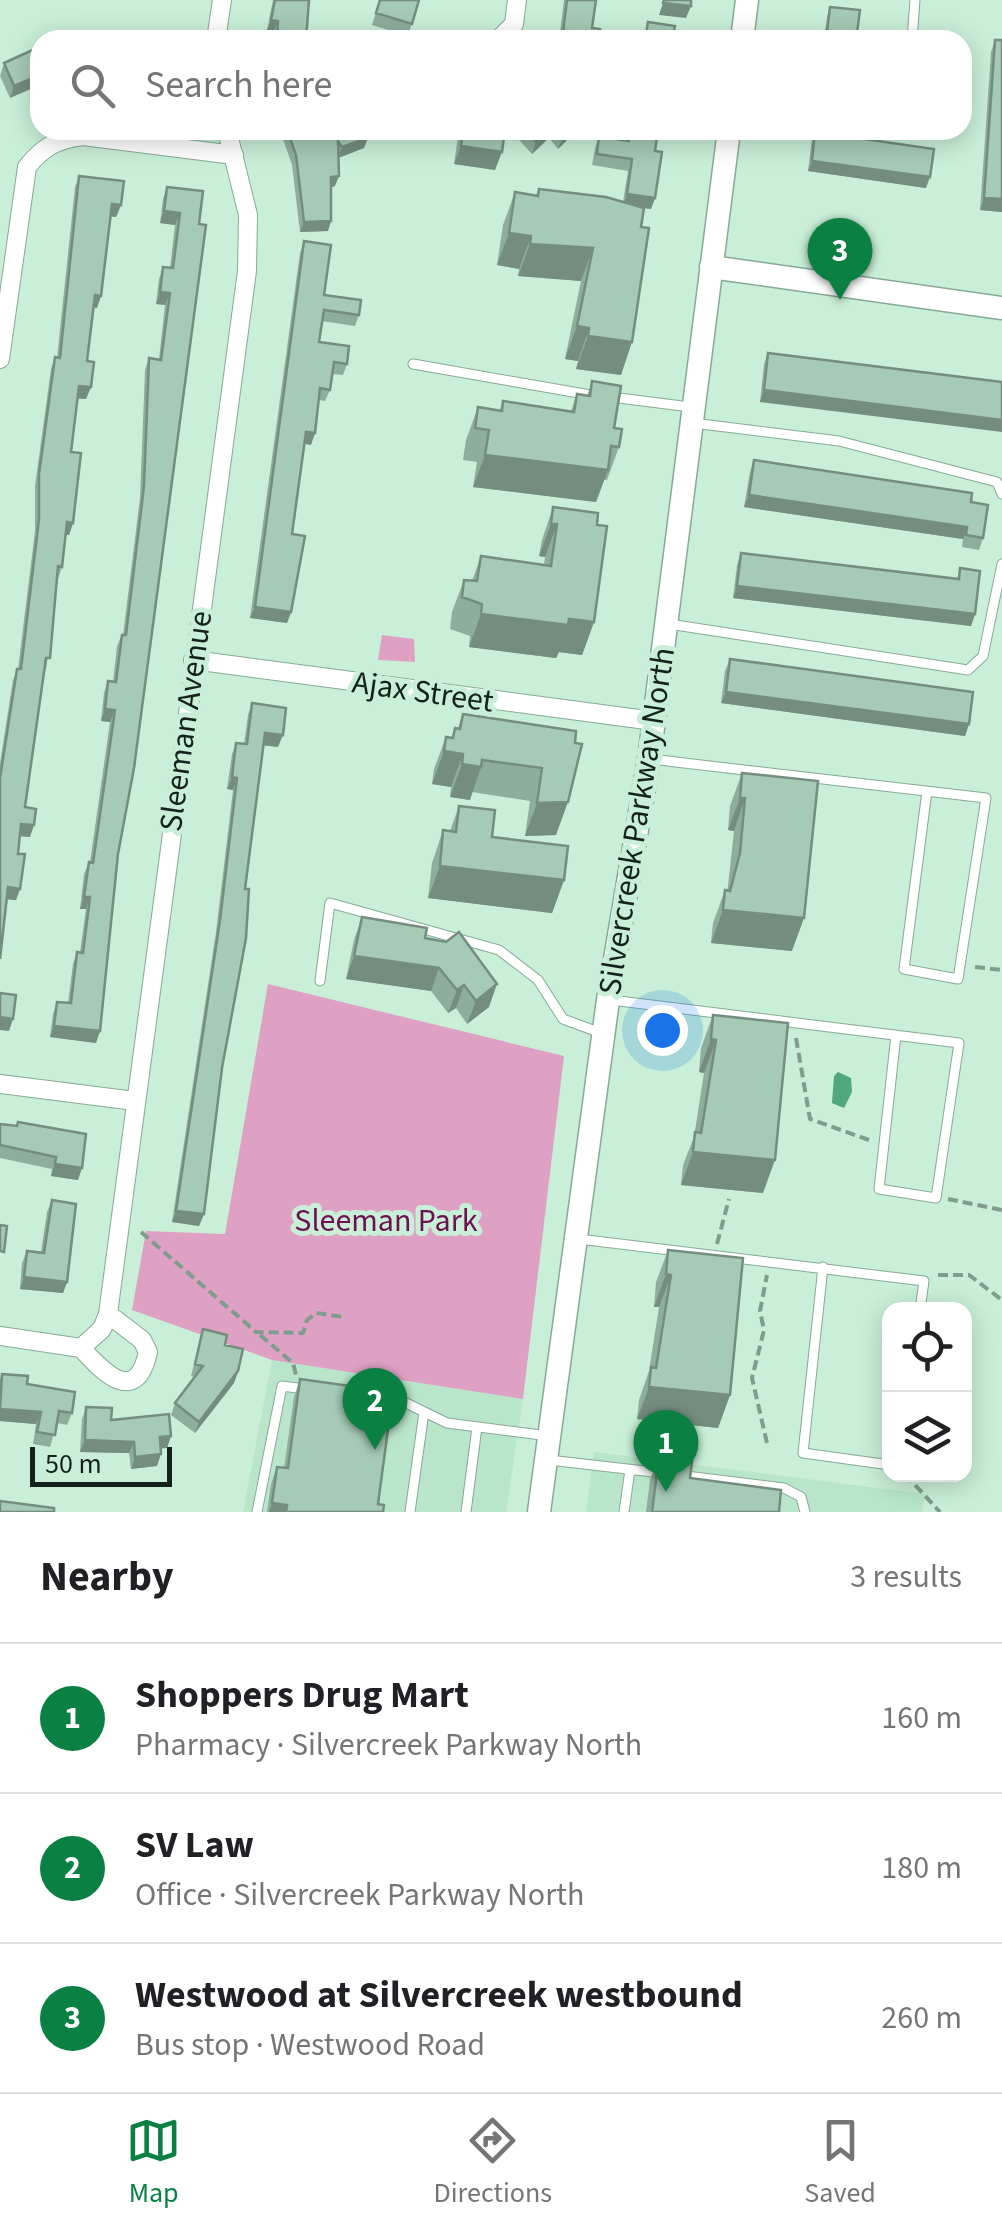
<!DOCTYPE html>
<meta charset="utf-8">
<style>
:root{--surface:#fff;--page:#f6f6f6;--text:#202124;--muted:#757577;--line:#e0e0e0;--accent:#0b8043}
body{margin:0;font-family:"Source Sans 3",sans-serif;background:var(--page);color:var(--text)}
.controls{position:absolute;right:30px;bottom:30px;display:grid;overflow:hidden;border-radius:20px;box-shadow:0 5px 25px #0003}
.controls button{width:90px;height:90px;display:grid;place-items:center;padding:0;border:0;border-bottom:2px solid var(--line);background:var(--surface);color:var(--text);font:50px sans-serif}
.scale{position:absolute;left:30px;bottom:25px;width:142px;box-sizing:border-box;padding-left:10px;border:5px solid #14221b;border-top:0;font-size:28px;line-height:35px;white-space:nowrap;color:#14221b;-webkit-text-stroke:8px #c9efd8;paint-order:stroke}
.you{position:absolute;left:662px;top:1030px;width:35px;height:35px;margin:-25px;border:8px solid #fff;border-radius:50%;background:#1a73e8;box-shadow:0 0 0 15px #1a73e833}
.badge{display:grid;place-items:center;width:65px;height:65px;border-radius:50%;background:var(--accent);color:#fff;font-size:32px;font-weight:700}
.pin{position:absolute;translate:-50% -82px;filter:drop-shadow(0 2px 5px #0008)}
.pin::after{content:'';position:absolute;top:52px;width:35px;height:30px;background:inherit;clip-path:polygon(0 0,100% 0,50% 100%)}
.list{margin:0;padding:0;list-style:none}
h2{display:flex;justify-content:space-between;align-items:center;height:130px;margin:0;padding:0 40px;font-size:42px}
h2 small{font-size:32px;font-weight:400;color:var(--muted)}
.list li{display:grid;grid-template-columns:65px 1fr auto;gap:30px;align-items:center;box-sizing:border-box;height:150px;padding:0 40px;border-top:2px solid var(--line)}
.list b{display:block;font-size:38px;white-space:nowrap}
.list p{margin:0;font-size:32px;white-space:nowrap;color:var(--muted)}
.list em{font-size:32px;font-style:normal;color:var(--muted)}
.icon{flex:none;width:55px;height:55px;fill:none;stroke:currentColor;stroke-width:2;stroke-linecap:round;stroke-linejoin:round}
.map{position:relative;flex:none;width:1002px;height:1512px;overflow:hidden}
.search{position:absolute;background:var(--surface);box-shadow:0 5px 25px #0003;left:30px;right:30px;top:30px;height:110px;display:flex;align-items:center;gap:25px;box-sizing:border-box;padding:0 35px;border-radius:30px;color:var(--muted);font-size:38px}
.sheet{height:580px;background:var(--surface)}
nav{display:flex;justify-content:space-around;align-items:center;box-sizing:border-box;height:140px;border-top:2px solid var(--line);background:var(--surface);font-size:28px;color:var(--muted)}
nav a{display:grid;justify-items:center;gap:5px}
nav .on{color:var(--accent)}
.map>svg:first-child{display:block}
.built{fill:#b9e6cb}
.green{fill:#dfa1c3}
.water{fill:#4ea87b}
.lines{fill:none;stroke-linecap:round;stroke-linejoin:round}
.lane-casing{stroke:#86aa95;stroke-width:11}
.street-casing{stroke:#86aa95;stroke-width:20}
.secondary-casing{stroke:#86aa95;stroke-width:25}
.path{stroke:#809c8c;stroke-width:4;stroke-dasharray:10 5;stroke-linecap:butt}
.lane{stroke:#fff;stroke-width:9}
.street{stroke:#fff;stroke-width:18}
.secondary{stroke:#fff;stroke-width:22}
.wall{fill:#8eae9c}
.shaded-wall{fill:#748d7f}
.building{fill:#a5cab5;stroke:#748d7f;stroke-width:2.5}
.labels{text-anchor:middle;stroke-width:10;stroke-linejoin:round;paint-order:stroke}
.street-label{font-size:32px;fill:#14221b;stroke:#c9efd8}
.park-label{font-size:32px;fill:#6e104f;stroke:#c9efd8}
</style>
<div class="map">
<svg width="1002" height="1512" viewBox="0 0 1002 1512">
<rect width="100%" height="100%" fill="#c9efd8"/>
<path class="built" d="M272,1360L523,1399L506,1512H243Z
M594,1452L925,1494L922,1512H586Z"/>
<path class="green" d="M382,635L414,639L415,662L378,660Z
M268,984L564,1056L523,1399L272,1360L132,1310L146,1231L225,1234Z"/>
<path class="water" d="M838,1072L851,1078L852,1092L844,1108L832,1103L834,1076Z"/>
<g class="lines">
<g class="lane-casing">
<path id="lane" d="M912,40L915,0
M413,364L596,396
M611,397L690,407
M693,423L839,441L997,482L1002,494
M669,624L968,670L983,656L1002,564
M652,759L684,763L986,798L958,979L904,969L927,791
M320,981L330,903L499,950L538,980L563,1019L601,1033
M611,1000L959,1043L936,1198L879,1189L896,1035
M579,1239L924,1281L920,1310
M823,1267L803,1453L890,1465
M380,1399L402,1401L447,1423L549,1436
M549,1460L662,1473
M678,1475L784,1488L801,1497L805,1512
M257,1512L282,1386L305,1389
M410,1512L424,1412
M466,1512L477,1427
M624,1512L630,1470"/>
</g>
<g class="street-casing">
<path id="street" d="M216,40L222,0
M498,40L514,24L517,0
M0,359L27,167C43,147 57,139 83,136L234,155
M193,660L654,721
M0,1084L135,1101
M0,1336L81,1348L102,1329L108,1314L247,271L248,215L227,130
M81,1348C103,1372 136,1407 148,1352L142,1340L108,1314"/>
</g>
<g class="secondary-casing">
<path id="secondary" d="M742,40L747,0
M711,267L1002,308
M539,1512L608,1000L649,759L729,130"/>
</g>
<path class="path" d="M975,967L1002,970
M796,1038L810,1119L869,1140
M948,1199L1002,1210
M141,1232L256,1332L303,1333L307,1320L316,1313L344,1317
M717,1244L729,1199
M938,1275H969L1002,1300
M260,1335L293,1363L296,1375
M767,1443L752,1378L764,1330L760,1311L767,1275
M905,1474L940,1512"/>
<use href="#lane" class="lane"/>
<use href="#street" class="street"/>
<use href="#secondary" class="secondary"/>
</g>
<path class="wall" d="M273,0H311L309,1L306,40H274V31L267,30Z
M380,0H419L408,36L372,25Z
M564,0H596L592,28L599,40H559Z
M830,7L856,40H824L827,17Z
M995,40H1002V212L980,210L991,52Z
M35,49L10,98L0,76L4,63Z
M280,130H365L364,148L338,158L335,186L331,187L328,231L300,232L292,165Z
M416,130H436L423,140Z
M459,130H505L495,170L454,164Z
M510,130H573L571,136L558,149L549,138L532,154Z
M629,130H658L655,151V198L651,209L643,208L621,375L576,369L578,361L565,359L581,281L518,276L519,269L497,265L503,225L515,192L536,195L539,189L623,202L628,171L592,165L595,148L599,136L627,141Z
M813,130H844L843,136L926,188L808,171Z
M79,176L121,205L116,217L110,216L97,308L93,307L87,361L91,387L86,399L77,398L71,452L73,523L69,535H66L62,567L58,579L46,670H44L25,807L30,837L20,836L18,854L20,889L16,900L7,899L0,959V763L13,680L18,669L35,531V486L51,369L55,357L57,358L75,187Z
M167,187L203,191L118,854L96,1043L50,1037L53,1014L57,1002L68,1003L73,964L77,952H80L86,909H80L84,874L89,862H90L110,722L101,721L104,693L108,681L113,682L117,646L122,635H123L140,498L145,370L149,358L159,359L165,305L156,304L159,279L163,267L170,268L175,225L160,223L163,199Z
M304,241L324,295L359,315L355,326L322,321L319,342L347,364L343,375L332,374L330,390L325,401L319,400L311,445L305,444L292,534L291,612L287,623L250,618L300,253Z
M768,353L1002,382L760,402L764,364Z
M592,381L614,428L619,447L607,480H604L596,502L473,487L477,462L463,460L466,440L478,407L499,411L503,401L571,411L577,394L587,396Z
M754,460L971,502L983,538L979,550L962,547L963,539L744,507L750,472Z
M553,507L597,525L594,622L582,655L559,652L556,658L469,647L470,636L450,629L452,612L464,580L472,581L481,556L544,565L545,557L539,556L542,540Z
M741,553L957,579L960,568L975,614L971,626L733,598L737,565Z
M730,659L969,724L965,736L721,703L725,671Z
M252,703L278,747L264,745L204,1214L199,1226L172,1222L216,932L233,790L227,789L232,754L236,743L244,744L248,715Z
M463,714L576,731L556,835L525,836L530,801L472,792L470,800L450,797L451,787L432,784L434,769L446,737H452L455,728H458Z
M742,773L792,951L711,943L713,923L725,890L727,891L728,886L734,831L728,830L730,806Z
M459,806L492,837L564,880L552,913L428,898L432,863L443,830L450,831Z
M362,917L425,938L489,1007L467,1024L456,1008L448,1013L431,991L346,979L354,940Z
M713,1015L763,1193L681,1185L683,1165L694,1137L704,1073L699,1072L701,1048Z
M0,1124L86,1134L78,1180L51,1176L52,1169L0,1158Z
M52,1200L67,1282L63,1293L20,1289L22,1263L27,1251L41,1252L47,1212Z
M668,1250L730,1395L718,1428L637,1419L639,1400L649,1371L659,1307H654L656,1282Z
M203,1329L225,1345L238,1371L234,1383L195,1433L171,1415L175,1403L195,1377L191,1376Z
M2,1374L27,1384L72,1413L67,1425L57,1423L50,1447L33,1444L36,1424L0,1421V1379Z
M300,1379L378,1504L383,1512H267L271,1484L277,1467L284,1468L294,1397Z
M86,1407L111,1420L171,1436L167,1448H161L157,1466L131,1469L129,1453L80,1452L82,1419Z
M659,1457L690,1478L779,1512H646L650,1480Z"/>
<path class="shaded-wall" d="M663,3L691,6L686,18L659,15Z
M271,20L278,21L274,31L267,30Z
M40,75V85L10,98L14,86Z
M427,130H436L423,140Z
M549,130H552L549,138L532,154L536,142Z
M570,130H573L571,136L558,149L563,137Z
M368,138L364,148L338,158L342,147Z
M461,146L502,152L495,170L454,164Z
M812,161L930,177L926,188L808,171Z
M339,176L335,186L327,188L331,177Z
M627,194L655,198L651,209L623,205Z
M984,198L1002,199V212L980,210Z
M112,204L121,205L116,217L108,216Z
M164,211L180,213L175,225L160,223Z
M331,221L328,231L300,232L304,222Z
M509,233L531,236L519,269L497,265Z
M530,244L593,248L581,281L518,276Z
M160,292L170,293L165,305L156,304Z
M95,295L101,296L97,308L90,307Z
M577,326L589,328L578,361L565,359Z
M588,336L632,342L621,375L576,369Z
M79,386L91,387L86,399L74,398Z
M764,390L1002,420V432L760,402Z
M306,432L315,433L311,445L302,443Z
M485,455L608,470L596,502L473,487Z
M749,495L967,527L963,539L744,507Z
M67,522L73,523L69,535L63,534Z
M551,524H557L545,557L539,556Z
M737,586L975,614L971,626L733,598Z
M255,607L291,612L287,623L250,618Z
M481,614L569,619L594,622L582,655L559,652L556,658L469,647Z
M726,692L969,724L965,736L721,703Z
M105,709L115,710L110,722L101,721Z
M265,733L283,735L278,747L261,745Z
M444,751L463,754L451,787L432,784Z
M462,764L481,767L470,800L450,797Z
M232,777L237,778L233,790L227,789Z
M740,798H745L734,831L728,830Z
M568,802L556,835L525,836L537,803Z
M21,824L34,825L30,837L17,836Z
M440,866L564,880L552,913L428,898Z
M8,887L20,889L16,900L4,899Z
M84,897H90L86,909H80Z
M723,910L804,918L792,951L711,943Z
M354,956L439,968L431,991L346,979Z
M497,984L489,1007L467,1024L476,1001Z
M464,985L456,1008L448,1013L457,990Z
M0,1017L13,1019L9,1031L0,1030Z
M54,1026L100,1031L96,1043L50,1037Z
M711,1039L716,1040L704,1073L699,1072Z
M693,1152L775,1160L763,1193L681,1185Z
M55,1164L82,1168L78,1180L51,1176Z
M176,1211L204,1214L199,1226L172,1222Z
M666,1274L671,1275L659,1307H654Z
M24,1277L67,1282L63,1293L20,1289Z
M238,1371L234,1383L195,1433L199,1422Z
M649,1387L730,1395L718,1428L637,1419Z
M0,1409L41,1412L36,1424L0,1421Z
M171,1436L167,1448L155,1449L160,1437Z
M85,1440L134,1442L129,1453L80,1452Z
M161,1454L157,1466L131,1469L135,1457Z
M272,1503L287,1505L285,1512H269Z"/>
<path class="building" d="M275,0H309L306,40H277L278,21L271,20Z
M380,0H419L412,24L376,13Z
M567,0H596L592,28L600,29L599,40H562Z
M664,0H691V6L663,3Z
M830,7L860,10L856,40H826Z
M648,22L675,26L672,40H645Z
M414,36V40H395Z
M62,37L89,40H61Z
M995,40H1002V199L984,198Z
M35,49L40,59V75L14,86L4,63Z
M287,130H365L368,138L342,147L338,141L339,176L331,177V221L304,222L296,155Z
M463,130H505L502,152L461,146Z
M525,130H549L536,142Z
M557,130H570L563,137Z
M631,130H658L655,151L662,152L655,198L627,194L632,159L597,154L599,136L629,141Z
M815,130H844L843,136L934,149L930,177L812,161Z
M79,176L124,181L121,205L112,204L101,296L95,295L87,361L94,362L91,387L79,386L71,452L81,453L73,523L67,522L62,567L58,566L50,658H46L25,807L36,809L34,825L21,824L18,854H25L20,889L8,887L0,959V778L17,669H21L39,519V474L55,357L60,358Z
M167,187L203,191L199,224L206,225L134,768L118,854L100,1031L54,1026L57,1002L71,1003L77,952L83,953L90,897H84L89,862L93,863L115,710L105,709L108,681L116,682L122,635H126L144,486L149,358L161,360L170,293L160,292L163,267L173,268L180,213L164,211Z
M539,189L606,197L644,208L641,227L649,228L632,342L588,336L589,328L577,326L593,248L530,244L531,236L509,233L515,192L538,196Z
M304,241L331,245L324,295L361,300L359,315L324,310L319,342L349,346L347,364L334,362L330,390L320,388L315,433L306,432L292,534L305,536L291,612L255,607Z
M768,353L1002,382V420L764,390Z
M592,381L621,386L614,428L622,429L619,447L611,446L608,470L485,455L489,430L475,428L478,407L502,411L503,401L574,412L577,394L590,396Z
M754,460L972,493L971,502L988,505L983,538L966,535L967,527L749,495Z
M553,507L598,513L597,525L607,526L594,622L569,619L568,625L481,614L482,604L462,597L464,580L477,581L481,556L551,566L557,524H551Z
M741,553L959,579L960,568L980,571L975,614L737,586Z
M730,659L973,692L969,724L726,692Z
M252,703L286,708L283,735L265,733L245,889H249L246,938L222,1068L204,1214L176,1211L220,920L237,778L232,777L236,743L247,744Z
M463,714L576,731L575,743L582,744L568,802L537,803L542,768L482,760L481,767L462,764L463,754L444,751L446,737L453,738L455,728L460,729Z
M742,773L818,781L804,918L723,910L725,890L730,891L740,853L745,798H740Z
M459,806L495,810L492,837L568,846L564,880L440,866L443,830L456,832Z
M362,917L427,928L425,938L446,942L459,932L497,984L476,1001L464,985L457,990L439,968L354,956Z
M0,993L16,995L13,1019L0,1017Z
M713,1015L788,1023L775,1160L693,1152L695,1132L701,1133L716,1040L711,1039Z
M18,1122L86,1134L82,1168L55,1164L56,1157L0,1145V1124L17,1126Z
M52,1200L76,1204L67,1282L24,1277L27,1251L44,1253Z
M0,1225L7,1226L4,1252L0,1251Z
M668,1250L743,1258L730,1395L649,1387L651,1367L656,1368L671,1275L666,1274Z
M203,1329L227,1335L225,1345L243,1349L238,1371L199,1422L175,1403L203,1366L195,1364Z
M2,1374L28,1376L27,1384L75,1392L72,1413L59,1411L55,1435L37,1432L41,1412L0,1409Z
M300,1379L393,1392L378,1504L384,1505L383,1512H286L287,1505L272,1503L277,1467L288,1468Z
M86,1407L112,1408L111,1420L169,1414L171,1436L160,1437L161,1454L135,1457L134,1442L85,1440Z
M659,1457L692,1461L690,1478L781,1490L779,1512H652Z
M0,1501L54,1508V1512H0Z"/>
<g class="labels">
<g class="street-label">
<text transform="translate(423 691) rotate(8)" y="11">Ajax Street</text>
<text transform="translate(185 721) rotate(-82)" y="11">Sleeman Avenue</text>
<text transform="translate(636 821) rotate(-81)" y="11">Silvercreek Parkway North</text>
</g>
<g class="park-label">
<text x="386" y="1231">Sleeman Park</text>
</g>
</g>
</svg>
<div class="controls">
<button><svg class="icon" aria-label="locate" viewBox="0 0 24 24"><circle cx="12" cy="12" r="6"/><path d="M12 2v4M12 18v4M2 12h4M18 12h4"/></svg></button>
<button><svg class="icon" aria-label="layers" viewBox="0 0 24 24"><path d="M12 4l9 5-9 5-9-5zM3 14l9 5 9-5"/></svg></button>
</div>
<div class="scale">50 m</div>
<div class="you"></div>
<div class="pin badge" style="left:666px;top:1492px">1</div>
<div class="pin badge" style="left:375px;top:1450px">2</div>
<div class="pin badge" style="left:840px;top:300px">3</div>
<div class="search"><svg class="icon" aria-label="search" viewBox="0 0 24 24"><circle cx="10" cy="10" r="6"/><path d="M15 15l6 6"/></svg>Search here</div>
</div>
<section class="sheet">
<h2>Nearby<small>3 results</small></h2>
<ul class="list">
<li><span class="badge">1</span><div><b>Shoppers Drug Mart</b><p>Pharmacy · Silvercreek Parkway North</p></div><em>160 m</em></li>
<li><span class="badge">2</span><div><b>SV Law</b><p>Office · Silvercreek Parkway North</p></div><em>180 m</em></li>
<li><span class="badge">3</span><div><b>Westwood at Silvercreek westbound</b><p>Bus stop · Westwood Road</p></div><em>260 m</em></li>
</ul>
</section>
<nav>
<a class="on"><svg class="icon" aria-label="map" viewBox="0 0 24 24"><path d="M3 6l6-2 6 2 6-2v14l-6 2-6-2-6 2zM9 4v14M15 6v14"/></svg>Map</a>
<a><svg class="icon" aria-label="directions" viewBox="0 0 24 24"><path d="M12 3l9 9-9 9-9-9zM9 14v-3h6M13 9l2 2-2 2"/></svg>Directions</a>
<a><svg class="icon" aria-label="saved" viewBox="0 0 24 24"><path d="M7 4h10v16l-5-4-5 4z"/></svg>Saved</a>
</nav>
